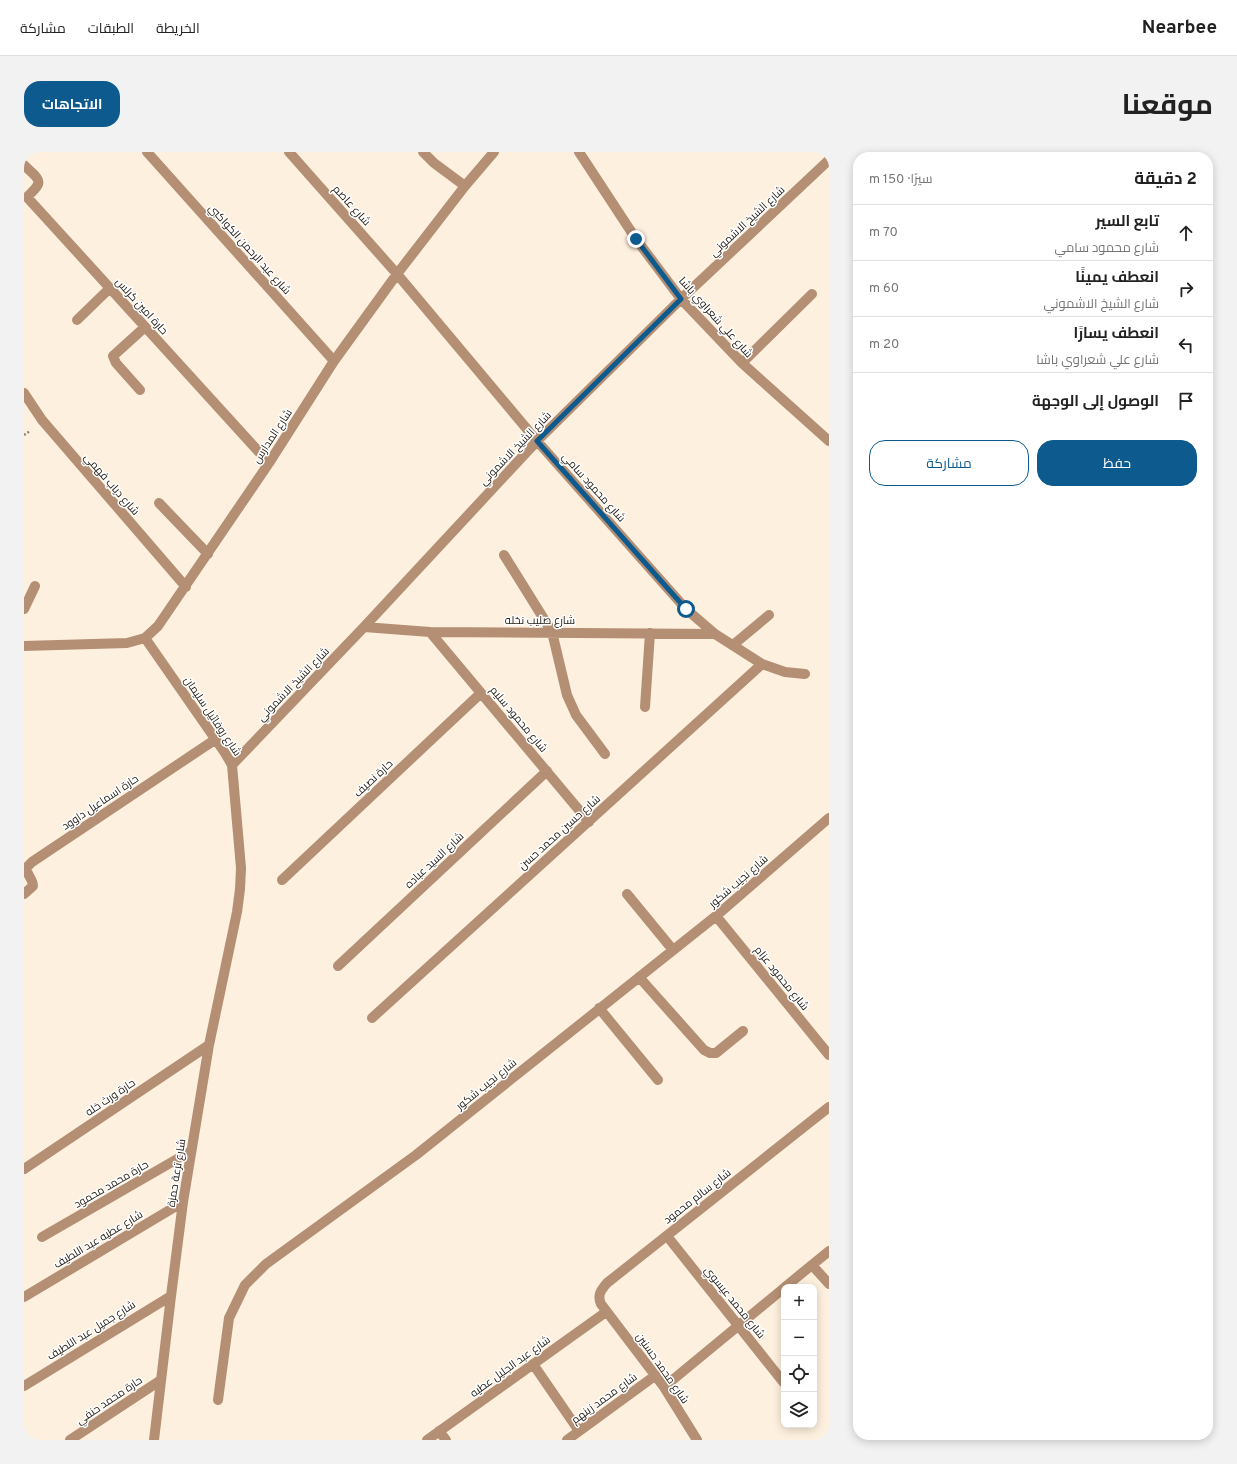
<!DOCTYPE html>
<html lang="ar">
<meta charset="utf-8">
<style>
:root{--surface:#fff;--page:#f2f2f2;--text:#222;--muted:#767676;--line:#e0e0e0;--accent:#0d5b8e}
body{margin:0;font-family:Overpass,Cairo,sans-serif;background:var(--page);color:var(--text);direction:rtl}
.controls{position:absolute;right:12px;bottom:12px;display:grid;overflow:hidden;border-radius:8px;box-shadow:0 2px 10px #0003}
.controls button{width:36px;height:36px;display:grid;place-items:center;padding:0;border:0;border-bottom:1px solid var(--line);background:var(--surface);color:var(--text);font:20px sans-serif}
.stop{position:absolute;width:12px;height:12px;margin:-9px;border:3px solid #0d5b8e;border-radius:50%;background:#fff}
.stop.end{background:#0d5b8e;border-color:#fff;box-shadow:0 1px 4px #0008}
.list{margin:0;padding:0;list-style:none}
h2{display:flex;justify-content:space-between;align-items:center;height:52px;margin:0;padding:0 16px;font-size:17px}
h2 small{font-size:13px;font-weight:400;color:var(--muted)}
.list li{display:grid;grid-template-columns:26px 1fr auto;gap:12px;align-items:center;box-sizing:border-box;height:56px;padding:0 16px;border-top:1px solid var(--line)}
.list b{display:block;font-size:15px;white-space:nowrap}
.list p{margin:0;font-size:13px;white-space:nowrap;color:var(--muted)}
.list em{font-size:13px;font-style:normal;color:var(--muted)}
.actions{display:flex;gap:8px;padding:12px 16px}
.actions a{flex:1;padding:9px 0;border:1px solid var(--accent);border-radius:16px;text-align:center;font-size:14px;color:var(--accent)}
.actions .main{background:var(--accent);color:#fff}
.icon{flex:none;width:22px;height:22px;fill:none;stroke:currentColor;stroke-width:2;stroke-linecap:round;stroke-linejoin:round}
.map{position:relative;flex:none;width:805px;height:1288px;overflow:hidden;direction:ltr;border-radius:16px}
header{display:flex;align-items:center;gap:24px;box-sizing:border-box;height:56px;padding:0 20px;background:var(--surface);border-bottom:1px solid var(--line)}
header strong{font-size:19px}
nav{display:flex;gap:22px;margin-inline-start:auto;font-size:14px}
.intro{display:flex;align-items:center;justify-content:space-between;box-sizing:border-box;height:96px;padding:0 24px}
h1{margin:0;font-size:28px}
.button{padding:10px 18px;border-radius:16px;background:var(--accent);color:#fff;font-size:14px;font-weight:700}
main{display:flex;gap:24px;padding:0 24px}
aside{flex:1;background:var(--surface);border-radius:16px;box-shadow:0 2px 10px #0003}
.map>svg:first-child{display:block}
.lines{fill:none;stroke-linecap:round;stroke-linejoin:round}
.path{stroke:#8e8477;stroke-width:2.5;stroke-dasharray:2 2;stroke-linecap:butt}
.service{stroke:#b48f74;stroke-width:10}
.minor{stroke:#b48f74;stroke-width:10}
.route{stroke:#0d5b8e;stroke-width:5}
.labels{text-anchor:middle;stroke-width:3;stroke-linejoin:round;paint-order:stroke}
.street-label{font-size:11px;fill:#272118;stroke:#fff}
</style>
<header>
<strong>Nearbee</strong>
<nav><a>الخريطة</a><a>الطبقات</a><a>مشاركة</a></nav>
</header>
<div class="intro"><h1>موقعنا</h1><a class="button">الاتجاهات</a></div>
<main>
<aside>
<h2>2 دقيقة<small>سيرًا · 150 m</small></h2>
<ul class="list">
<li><svg class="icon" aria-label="ahead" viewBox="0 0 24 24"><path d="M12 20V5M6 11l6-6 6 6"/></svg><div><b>تابع السير</b><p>شارع محمود سامي</p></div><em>70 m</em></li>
<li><svg class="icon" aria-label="right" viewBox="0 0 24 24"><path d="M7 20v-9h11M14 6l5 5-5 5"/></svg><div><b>انعطف يمينًا</b><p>شارع الشيخ الاشموني</p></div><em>60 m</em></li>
<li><svg class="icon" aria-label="left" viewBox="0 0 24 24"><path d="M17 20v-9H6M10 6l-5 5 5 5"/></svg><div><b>انعطف يسارًا</b><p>شارع علي شعراوي باشا</p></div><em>20 m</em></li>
<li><svg class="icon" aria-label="arrive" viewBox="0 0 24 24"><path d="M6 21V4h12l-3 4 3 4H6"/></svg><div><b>الوصول إلى الوجهة</b></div></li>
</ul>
<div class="actions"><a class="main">حفظ</a><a>مشاركة</a></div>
</aside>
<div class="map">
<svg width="805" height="1288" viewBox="0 0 805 1288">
<rect width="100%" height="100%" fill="#fef0de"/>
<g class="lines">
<path class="path" d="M0,283L6,279"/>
<path class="service" d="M135,351L184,402"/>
<path class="minor" d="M123,0L310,209
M265,0L373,122L513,289L662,457L691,482L738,512L761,520L781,522
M399,0L410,11L441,34
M555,0L612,87L657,147L718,211L805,289
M0,13C16,29 21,28 3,45L245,311
M53,168L86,136
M718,211L788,142
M116,238L92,211L89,204L121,175
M0,241L18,268L162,435
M480,403L528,480L543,543L552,563L581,602
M0,457L11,434
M340,475L406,480L691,482
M406,480L565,670
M121,486L201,601L208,613L217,716L216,737L213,760L185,893L159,1050L147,1144L130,1288
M709,493L745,463
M0,494L103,491L121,486L134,474L245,311L310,209L373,122L441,34L470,0
M621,555L626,481
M208,613L340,475L513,289L657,147L805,8
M258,728L457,541
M0,742L9,734C9,727 3,723 2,716L8,710L192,587
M603,742L649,798
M692,764L805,903
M314,814L523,619
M615,825L680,898L686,901H692L719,879
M575,856L634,928
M348,866L738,512
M0,1017L185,893
M643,1084L760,1231
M18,1085L167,999
M788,1113L805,1132
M761,1135L805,1099
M0,1145L159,1050
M509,1212L555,1279
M0,1234L147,1144
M640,1235L760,1136
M194,1248L205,1166L221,1133L242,1112L392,1003L692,764L805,666
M415,1279L422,1288
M46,1288L137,1228
M403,1288L582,1160
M543,1288L632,1223
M673,1288L640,1235L577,1152C573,1143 577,1138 583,1131L805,955"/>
</g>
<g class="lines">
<path class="route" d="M612,87L657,147L513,289L662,457"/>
</g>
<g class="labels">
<g class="street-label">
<text transform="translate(328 53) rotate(48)" y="4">شارع عاصم</text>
<text transform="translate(723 69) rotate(-43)" y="4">شارع الشيخ الاشموني</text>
<text transform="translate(226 97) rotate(48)" y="4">شارع عبد الرحمن الكواكبي</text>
<text transform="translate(118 154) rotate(48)" y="4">حارة امين كرلس</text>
<text transform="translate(692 165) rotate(48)" y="4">شارع علي شعراوي باشا</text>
<text transform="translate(248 284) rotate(-57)" y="4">شارع المدارس</text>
<text transform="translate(491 296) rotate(-46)" y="4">شارع الشيخ الاشموني</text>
<text transform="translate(88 332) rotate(49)" y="4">شارع دياب فهمي</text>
<text transform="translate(570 335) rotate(48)" y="4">شارع محمود سامي</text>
<text x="516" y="472">شارع صليب نخله</text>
<text transform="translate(269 532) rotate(-46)" y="4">شارع الشيخ الاشموني</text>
<text transform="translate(189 564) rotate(56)" y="4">شارع روفائيل سليمان</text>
<text transform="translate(495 567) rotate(50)" y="4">شارع محمود سليم</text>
<text transform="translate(349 626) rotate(-43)" y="4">حارة نصيف</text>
<text transform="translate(76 650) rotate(-34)" y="4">حارة اسماعيل داوود</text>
<text transform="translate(535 680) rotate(-42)" y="4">شارع حسين محمد حسن</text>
<text transform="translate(410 708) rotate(-43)" y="4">شارع السيد عباده</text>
<text transform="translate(714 729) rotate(-41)" y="4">شارع نجيب شكور</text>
<text transform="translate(758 826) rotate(51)" y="4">شارع محمود عزام</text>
<text transform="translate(462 932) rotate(-39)" y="4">شارع نجيب شكور</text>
<text transform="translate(86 945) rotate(-34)" y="4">حارة ورث خله</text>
<text transform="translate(152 1021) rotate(-81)" y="4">شارع ترعة حمزة</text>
<text transform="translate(87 1032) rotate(-30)" y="4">حارة محمد محمود</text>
<text transform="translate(673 1044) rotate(-38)" y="4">شارع سالم محمود</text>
<text transform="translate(74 1087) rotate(-31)" y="4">شارع عطيه عبد اللطيف</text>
<text transform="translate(711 1150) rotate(51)" y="4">شارع محمد عيسوي</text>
<text transform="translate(67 1178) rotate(-32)" y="4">شارع جميل عبد اللطيف</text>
<text transform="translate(486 1214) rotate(-36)" y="4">شارع عبد الجليل عطيه</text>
<text transform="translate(639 1216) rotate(55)" y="4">شارع محمد حسنين</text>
<text transform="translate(580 1246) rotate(-36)" y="4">شارع محمد زينهم</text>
<text transform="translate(85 1248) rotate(-34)" y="4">حارة محمد حنفي</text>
</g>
</g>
</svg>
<div class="controls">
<button>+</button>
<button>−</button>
<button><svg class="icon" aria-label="locate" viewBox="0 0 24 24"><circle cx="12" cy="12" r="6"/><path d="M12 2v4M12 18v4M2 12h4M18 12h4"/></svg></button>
<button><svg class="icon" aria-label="layers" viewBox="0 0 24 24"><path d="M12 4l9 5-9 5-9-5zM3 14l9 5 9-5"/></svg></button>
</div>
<div class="stop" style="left:662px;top:457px"></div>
<div class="stop end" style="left:612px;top:87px"></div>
</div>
</main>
